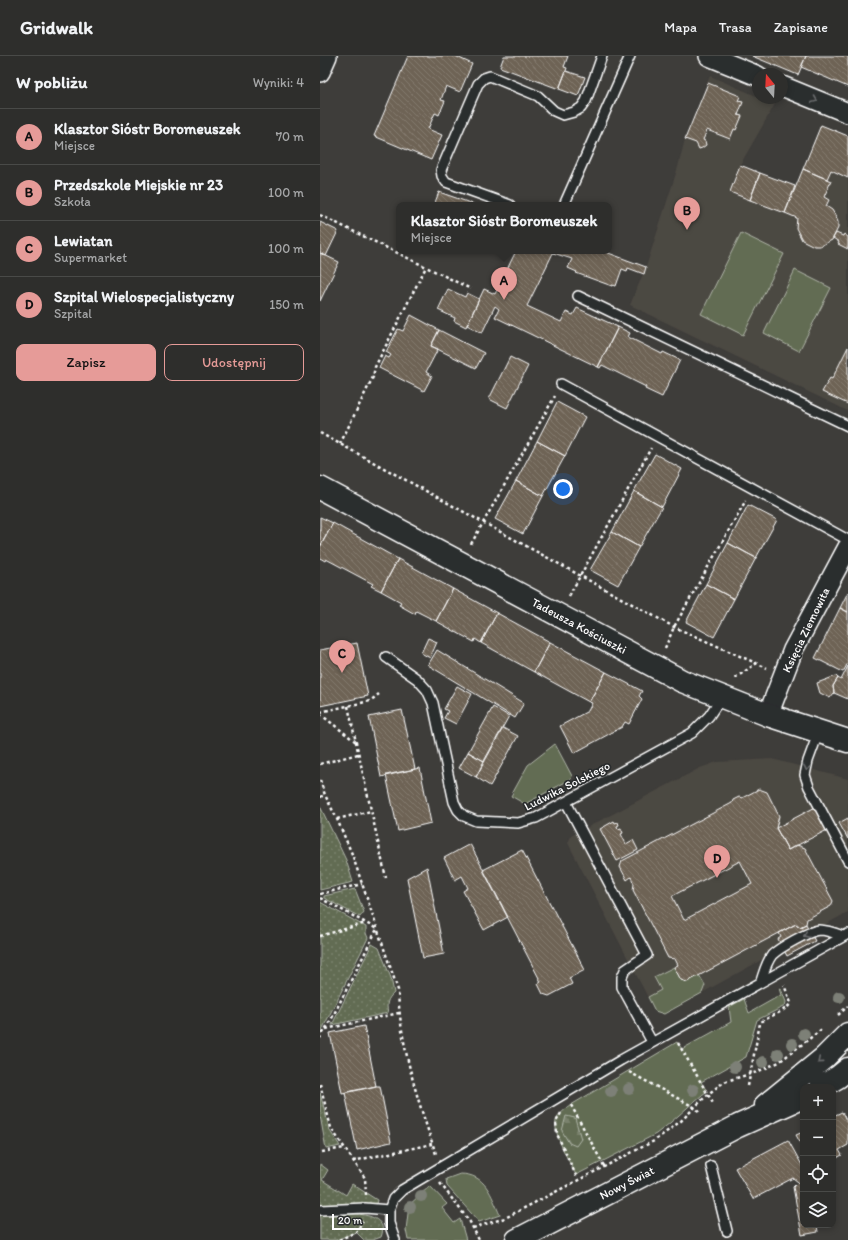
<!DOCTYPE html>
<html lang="pl">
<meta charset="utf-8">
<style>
:root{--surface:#2e2e2c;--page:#3a3a38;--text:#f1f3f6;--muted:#a7a8a9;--line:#494a48;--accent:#e69b98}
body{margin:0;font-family:Itim,sans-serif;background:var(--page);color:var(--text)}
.controls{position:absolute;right:12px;bottom:12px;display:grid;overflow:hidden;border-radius:8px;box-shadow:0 2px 6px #0003}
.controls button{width:36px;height:36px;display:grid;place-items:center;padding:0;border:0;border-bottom:1px solid var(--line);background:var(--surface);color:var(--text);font:20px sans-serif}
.compass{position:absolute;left:432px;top:12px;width:36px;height:36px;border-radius:50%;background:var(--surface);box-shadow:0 2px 6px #0003;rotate:342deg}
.scale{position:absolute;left:12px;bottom:10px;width:56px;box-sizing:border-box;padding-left:4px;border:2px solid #fff;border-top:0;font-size:11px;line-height:14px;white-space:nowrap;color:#fff;-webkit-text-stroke:3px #2a2d2e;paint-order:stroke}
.you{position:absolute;left:243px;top:433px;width:14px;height:14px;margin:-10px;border:3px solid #fff;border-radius:50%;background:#1a73e8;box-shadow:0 0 0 6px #1a73e833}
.badge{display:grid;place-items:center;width:26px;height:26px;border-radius:50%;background:var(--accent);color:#111;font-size:13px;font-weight:700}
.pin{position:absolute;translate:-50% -33px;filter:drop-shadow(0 1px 2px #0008)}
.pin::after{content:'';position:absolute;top:21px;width:14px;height:12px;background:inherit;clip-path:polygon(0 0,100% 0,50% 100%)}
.popup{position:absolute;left:76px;top:146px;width:216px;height:52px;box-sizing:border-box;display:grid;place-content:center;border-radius:8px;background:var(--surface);filter:drop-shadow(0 1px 3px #0005);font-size:13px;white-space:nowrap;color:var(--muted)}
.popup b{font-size:15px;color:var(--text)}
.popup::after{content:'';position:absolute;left:50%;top:100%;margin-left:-8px;border:8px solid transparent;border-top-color:var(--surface)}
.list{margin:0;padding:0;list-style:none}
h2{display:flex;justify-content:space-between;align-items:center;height:52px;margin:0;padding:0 16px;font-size:17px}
h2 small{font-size:13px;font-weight:400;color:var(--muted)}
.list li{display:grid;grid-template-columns:26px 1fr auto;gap:12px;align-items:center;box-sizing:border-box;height:56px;padding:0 16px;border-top:1px solid var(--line)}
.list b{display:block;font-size:15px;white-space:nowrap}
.list p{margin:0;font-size:13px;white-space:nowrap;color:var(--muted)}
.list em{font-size:13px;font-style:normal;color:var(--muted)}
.actions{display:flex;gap:8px;padding:12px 16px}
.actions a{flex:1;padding:9px 0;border:1px solid var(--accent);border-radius:8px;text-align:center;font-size:14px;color:var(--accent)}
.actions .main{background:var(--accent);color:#111}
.icon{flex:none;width:22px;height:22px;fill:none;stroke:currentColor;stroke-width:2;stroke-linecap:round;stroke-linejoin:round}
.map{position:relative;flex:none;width:528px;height:1184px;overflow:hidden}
header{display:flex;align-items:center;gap:24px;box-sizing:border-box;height:56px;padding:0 20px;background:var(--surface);border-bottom:1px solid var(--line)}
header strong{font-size:19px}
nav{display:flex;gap:22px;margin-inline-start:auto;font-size:14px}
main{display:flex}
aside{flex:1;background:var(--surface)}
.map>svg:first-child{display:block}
.built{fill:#4c4842}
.green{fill:#626c53;stroke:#b0b6a9}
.forest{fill:url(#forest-firs);stroke:#b0b6a9}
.park{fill:url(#park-dots);stroke:#b0b6a9}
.building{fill:url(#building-back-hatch);stroke:#fff;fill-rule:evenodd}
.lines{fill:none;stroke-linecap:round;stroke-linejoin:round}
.lane-casing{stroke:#fff;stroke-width:12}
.street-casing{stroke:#fff;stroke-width:22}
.secondary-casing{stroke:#fff;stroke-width:25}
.path{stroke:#fff;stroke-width:2.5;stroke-dasharray:3 3;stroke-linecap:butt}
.lane{stroke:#2a2d2e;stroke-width:9}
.street{stroke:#2a2d2e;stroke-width:19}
.secondary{stroke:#2a2d2e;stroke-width:22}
.tree{fill:#7d8077}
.oneway{stroke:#6a6c6d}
.labels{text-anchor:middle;stroke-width:3.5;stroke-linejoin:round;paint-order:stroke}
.street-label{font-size:12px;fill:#fff;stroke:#2a2d2e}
</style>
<header>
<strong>Gridwalk</strong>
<nav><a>Mapa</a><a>Trasa</a><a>Zapisane</a></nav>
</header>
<main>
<aside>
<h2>W pobliżu<small>Wyniki: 4</small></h2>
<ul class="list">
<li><span class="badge">A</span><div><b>Klasztor Sióstr Boromeuszek</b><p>Miejsce</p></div><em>70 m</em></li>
<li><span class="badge">B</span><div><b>Przedszkole Miejskie nr 23</b><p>Szkoła</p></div><em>100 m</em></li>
<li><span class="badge">C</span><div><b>Lewiatan</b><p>Supermarket</p></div><em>100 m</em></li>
<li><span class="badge">D</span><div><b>Szpital Wielospecjalistyczny</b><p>Szpital</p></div><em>150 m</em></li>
</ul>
<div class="actions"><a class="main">Zapisz</a><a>Udostępnij</a></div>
</aside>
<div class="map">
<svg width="528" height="1184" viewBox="0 0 528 1184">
<defs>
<pattern id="forest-firs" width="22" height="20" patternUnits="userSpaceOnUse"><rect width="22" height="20" fill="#626c53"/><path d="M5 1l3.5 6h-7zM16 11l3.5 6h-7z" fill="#7a826d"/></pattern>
<pattern id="park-dots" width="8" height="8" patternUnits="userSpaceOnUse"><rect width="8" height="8" fill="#626c53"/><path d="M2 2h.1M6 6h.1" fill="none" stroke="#7a826d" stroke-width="1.8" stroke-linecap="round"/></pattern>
<pattern id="building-back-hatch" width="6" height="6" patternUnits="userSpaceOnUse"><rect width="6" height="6" fill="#6e6355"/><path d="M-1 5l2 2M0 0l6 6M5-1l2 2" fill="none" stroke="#847a6e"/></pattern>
</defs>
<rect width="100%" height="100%" fill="#3e3d3a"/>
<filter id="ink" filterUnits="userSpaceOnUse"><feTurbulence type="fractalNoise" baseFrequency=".025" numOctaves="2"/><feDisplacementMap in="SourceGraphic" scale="8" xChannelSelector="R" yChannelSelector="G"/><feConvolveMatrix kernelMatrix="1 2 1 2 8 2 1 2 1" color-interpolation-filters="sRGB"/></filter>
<g filter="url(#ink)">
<path class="built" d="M390,20L455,48L420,109L410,136L465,157L501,69L528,80V355L310,249L326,211L358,111L365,83Z
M452,703L528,723V856L344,958L335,955L248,787L251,780L380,712L397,706Z"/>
<path class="green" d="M421,177L464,198L423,279L381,258Z
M475,214L511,232L479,295L444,277Z
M235,688L252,720L251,723L205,748L191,740L208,709Z
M354,911L361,924L367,926L379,919L385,929L382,937L344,958L335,955L328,941L341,934L334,921Z
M459,932L461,933L466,946L465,950L437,964L426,1001L381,1026L387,1035C369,1049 354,1065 336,1078L256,1119C250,1107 233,1078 236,1065C238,1058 246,1053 251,1049L357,986L362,993L411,966L409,951L424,943L429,957L461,939Z
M140,1118C166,1118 171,1139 180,1159L159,1166L127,1130L126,1123Z
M110,1130L127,1148L122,1152L134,1167L140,1163L146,1184H88L86,1174L89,1149Z"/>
<path class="forest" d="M246,1060L255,1062L261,1083L256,1090L249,1087L242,1075Z"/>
<path class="park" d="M0,750L26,804L33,826L0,834Z
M35,833L44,856L40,861L4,842V840Z
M0,846L46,871V877L48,882L0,978Z
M52,888L59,892L71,922L74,937C67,943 66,948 68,957L12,969Z
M0,1037L10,1075L20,1090L6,1093L0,1059Z
M0,1108L8,1114L2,1124L26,1139L32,1128L57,1144L56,1148L0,1149Z
M37,1158C50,1159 68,1164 61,1181L53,1184H44L36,1176L16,1184H0V1159Z"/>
<path class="building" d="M88,0H135L152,8L140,36L126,30L121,44L125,45L119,59L115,57L108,73L122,79L111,104L54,80Z
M184,0H248L244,11L247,12L239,33L180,11Z
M432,0H486L478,19Z
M486,0H528V31L481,11Z
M246,15L265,21L258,40L239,33Z
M388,27L420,40L418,45L423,46L418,59L422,60L416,74L414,73L410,83L387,74L383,84L385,85L386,89L382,92L379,93L376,87L365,83Z
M501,69L528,80V122L511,114L507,123L483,113Z
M420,109L440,117L430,144L410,136Z
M483,113L511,125L504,141L509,144L506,150L512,154L515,159L518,166V172L512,184L500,190H494L482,184L476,172L477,162L465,157Z
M440,117L475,130L465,157L430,144Z
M119,136L156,149H114Z
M0,166L18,175L6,200L0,197Z
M516,177L523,180L524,178L528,181V193L518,188L519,186L513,182Z
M196,195H234L207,250L241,266L246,256L253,259L257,252L298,271L278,311L175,261L179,253L175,250L162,277L147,269L164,233L175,238Z
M234,195H283L326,211L324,218L308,212L307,215L302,213L296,230L292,229V230L256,217L257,216L248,212L252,203L233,197Z
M0,197L19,206L0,245Z
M128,233L145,241L147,237L159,243L146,271L134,265L135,262L118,254Z
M91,259L119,274L111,290L118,293L106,316L112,320L104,335L59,312L65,300L69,302L71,299L66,296L78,273L83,275Z
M298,271L310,277L308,281L342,298L343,296L360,304L342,341L325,333L326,331L282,309L280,312L278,311Z
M119,274L164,297L156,312L111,290Z
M528,291V348L502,336L510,322L512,323Z
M190,301L208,310L187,352L169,343Z
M237,346L265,361L245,400L217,385Z
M217,385L245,400L223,440L196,425Z
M335,398L362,413L342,451L314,435Z
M196,425L223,440L203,478L175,463Z
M314,435L342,451L319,491L292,476Z
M428,449L457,464L436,502L408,487Z
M0,461L13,467L0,491Z
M13,467L78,503L61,535L51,530L53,528L6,503L5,505L0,502V491Z
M292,476L319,491L298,529L270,514Z
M408,487L436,502L414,543L386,528Z
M78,503L133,533L116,565L96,555L95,558L79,549L81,546L61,535Z
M386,528L414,543L394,581L366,566Z
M133,533L177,557L161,587L155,583L154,586L116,565Z
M528,536V556L520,552Z
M520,552L528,556V607L523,616L495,602Z
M177,557L230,586L214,616L161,587Z
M108,582L117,586L110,602L101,597Z
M230,586L286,616L269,646L214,616Z
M37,587L48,640L0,650V594Z
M117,594L204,647L195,662L108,609Z
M528,610V643L514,637L513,630L518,622L521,624Z
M286,616L322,635L319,640L322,643L309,668L305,666L302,671L254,697L240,670L268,655L272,647L269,646Z
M516,620L518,622L513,630L514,637L510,642L500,637L497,627Z
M137,630L152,638L136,668L124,662L128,655L124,653Z
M173,651L189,660L164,705L148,696Z
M82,654L95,713L61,721L49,661Z
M183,672L198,680L170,730L156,721Z
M148,696L164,705L156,721L139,712Z
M100,712L111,767L78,775L66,719Z
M439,733L447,736L459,760L456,772L468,794L477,789L485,792L513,845L511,850L487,863L486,868L480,871L476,868L367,926L361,924L354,911L358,909L355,903L348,902L313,834L314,828L311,821L307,824L300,811L302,805L412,747L413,744L419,741L422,742ZM420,805L432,828L364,864L352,840Z
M503,747L515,770L468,794L456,772Z
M528,762V783L519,767Z
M294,765L295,767L298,766L299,769L297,770L298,773L301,772L303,777L301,778L306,788L313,784L318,794L297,805L280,773Z
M150,788L188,861L164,874L143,835L148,832L142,820L135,824L124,802Z
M202,794L265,914L249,922L252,928L229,940L223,938L218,928L221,926L163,814Z
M107,811L124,898L103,902L87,822Z
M476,868L480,871L486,868L495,885L467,900L458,883L461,881L459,877Z
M44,970L56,1030L22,1037L10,977Z
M56,1030H60L71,1086L37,1094L25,1037Z
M522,1056L528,1068V1089L519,1094L522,1099L513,1104V1060Z
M483,1076V1092L476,1079Z
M468,1084L483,1111V1169H497L498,1176L482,1179L473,1131L478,1126L473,1122L433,1143L415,1112Z"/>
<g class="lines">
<g class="lane-casing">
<path id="lane" d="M190,149L126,126L122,120L121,114L158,28L164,22L170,20L218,40L234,55L243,59L254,56L261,52L266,45L282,0
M244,149L310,0
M258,240L528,370
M241,328L528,484
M66,601L97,623L107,634L113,647L134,746L138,754L144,760L156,765L198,767L216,762L372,677L389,660L401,642
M499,675L488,705L485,719L489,731L528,805
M246,746L327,899L305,914L302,921V931L332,986
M441,925C444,916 446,907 452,899C459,892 489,875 499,874C507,874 515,877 523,880
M391,1110L407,1175
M0,1154L45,1152L69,1154L73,1143L82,1134L301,1004L528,878
M69,1154V1167L75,1184"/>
</g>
<g class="street-casing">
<path id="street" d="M389,0L438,20
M0,16L7,0
M462,30L528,57
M448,659L473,594L528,491"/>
</g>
<g class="secondary-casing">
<path id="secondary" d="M0,432L362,625L448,659L528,685
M501,1031L518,1021L528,1013
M446,1049L504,1002L528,978
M197,1184L418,1070L483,1041"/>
</g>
<path class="path" d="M0,159L151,233
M0,377L354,571L447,612
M20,388L53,321L55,311L106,211
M151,488L235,340
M249,540L331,392
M345,592L354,571L426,444
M415,622L437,607
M28,650L66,822
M0,656L50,645L59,638
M0,658L36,686
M0,708L38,698
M0,724L5,739L17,763L32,798L78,934C80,990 98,1045 116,1098
M0,741L5,739
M17,763L51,755
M0,838L42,828
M0,842L57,873L11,964L0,982
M0,880L46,867
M518,959L528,950
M6,973L79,957
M358,987L394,1049
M309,1016L374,1051L381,1057
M0,1028L11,1072L45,1122L46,1139
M428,1030L440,967C450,959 464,957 471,947L464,929
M251,1049L284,1110
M241,1057L236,1066L237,1078L258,1124
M2,1096L24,1092
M33,1105L112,1088
M120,1127L150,1166L159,1184
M153,1172L185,1162L334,1085L361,1065L388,1038L404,1026L413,1023L437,1016L459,1006L502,973
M19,1184L36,1176L43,1165"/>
<use href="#lane" class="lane"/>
<use href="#street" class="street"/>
<use href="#secondary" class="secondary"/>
</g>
<g class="tree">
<circle cx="519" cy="941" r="6"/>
<circle cx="484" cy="978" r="6"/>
<circle cx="472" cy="988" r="6"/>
<circle cx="458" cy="998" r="6"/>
<circle cx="443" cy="1006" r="6"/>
<circle cx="415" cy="1011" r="6"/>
<circle cx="309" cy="1033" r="6"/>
<circle cx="373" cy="1034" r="6"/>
<circle cx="291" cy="1035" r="6"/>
<circle cx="101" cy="1140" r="6"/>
<circle cx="90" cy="1151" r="6"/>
</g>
<defs><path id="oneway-chevron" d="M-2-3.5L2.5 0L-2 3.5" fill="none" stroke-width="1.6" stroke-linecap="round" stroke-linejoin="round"/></defs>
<g class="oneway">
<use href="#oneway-chevron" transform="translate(495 44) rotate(22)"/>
<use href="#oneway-chevron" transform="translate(487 712) rotate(102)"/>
<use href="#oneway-chevron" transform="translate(486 879) rotate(154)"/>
<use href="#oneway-chevron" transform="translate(500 1005) rotate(140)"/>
</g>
</g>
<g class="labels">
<g class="street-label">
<text transform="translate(259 570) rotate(28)" y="4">Tadeusza Kościuszki</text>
<text transform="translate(486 574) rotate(-64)" y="4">Księcia Ziemowita</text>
<text transform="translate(247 730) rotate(-27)" y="4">Ludwika Solskiego</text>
<text transform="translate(307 1127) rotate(-27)" y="4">Nowy Świat</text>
</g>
</g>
</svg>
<div class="controls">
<button>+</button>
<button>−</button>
<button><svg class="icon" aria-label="locate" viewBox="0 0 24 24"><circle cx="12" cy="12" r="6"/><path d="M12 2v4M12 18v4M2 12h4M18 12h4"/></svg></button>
<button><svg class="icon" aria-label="layers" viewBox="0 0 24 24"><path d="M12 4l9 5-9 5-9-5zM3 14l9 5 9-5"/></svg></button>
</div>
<svg class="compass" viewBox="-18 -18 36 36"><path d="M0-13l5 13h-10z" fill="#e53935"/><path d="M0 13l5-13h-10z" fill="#a7a8a9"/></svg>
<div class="scale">20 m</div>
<div class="you"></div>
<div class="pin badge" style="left:184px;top:244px">A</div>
<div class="popup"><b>Klasztor Sióstr Boromeuszek</b>Miejsce</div>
<div class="pin badge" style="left:367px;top:174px">B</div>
<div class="pin badge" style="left:22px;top:617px">C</div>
<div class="pin badge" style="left:397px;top:822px">D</div>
</div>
</main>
